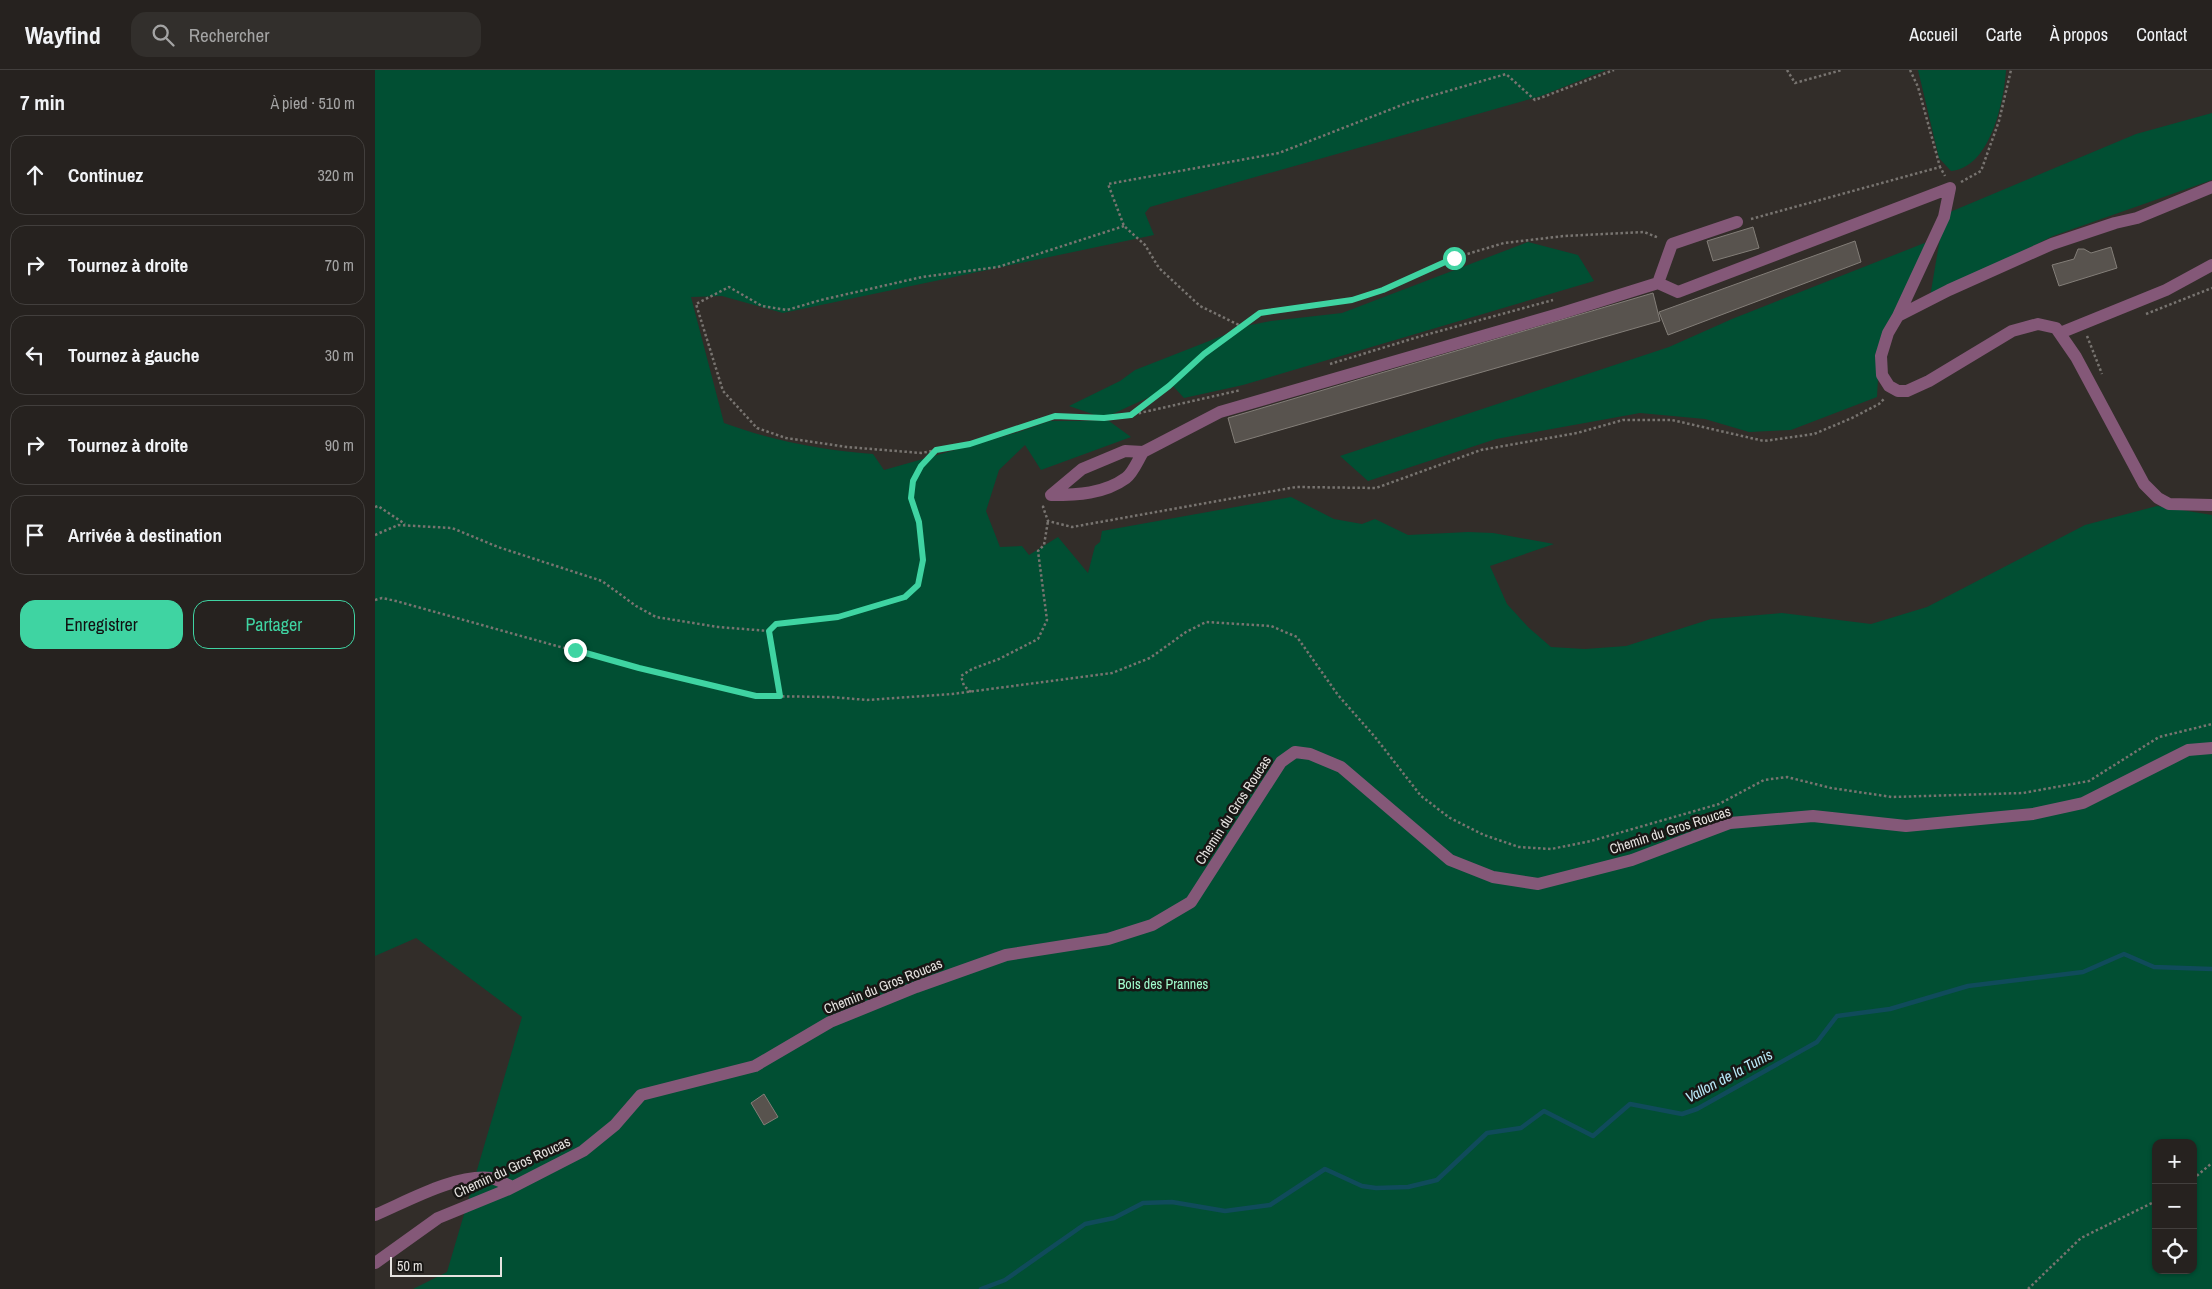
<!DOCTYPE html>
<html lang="fr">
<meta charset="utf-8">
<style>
:root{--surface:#26221f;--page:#322f2c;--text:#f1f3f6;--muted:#a4a4a4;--line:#423f3d;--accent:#3fd4a2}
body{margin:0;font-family:"Archivo Narrow",sans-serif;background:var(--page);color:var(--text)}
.controls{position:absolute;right:15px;bottom:15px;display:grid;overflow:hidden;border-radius:10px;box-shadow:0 1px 4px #0004}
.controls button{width:45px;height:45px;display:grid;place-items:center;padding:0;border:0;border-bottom:1px solid var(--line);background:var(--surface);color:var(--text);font:25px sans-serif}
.scale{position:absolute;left:15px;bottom:12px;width:112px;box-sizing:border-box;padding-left:5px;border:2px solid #e6e3e0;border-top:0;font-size:14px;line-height:18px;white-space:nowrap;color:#e6e3e0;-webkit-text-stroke:4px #181614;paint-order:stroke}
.stop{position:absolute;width:15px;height:15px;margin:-11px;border:4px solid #3fd4a2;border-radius:50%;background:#fff}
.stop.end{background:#3fd4a2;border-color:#fff;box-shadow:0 1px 5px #0008}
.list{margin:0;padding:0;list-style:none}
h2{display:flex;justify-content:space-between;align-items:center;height:65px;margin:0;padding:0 20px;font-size:21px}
h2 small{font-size:16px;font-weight:400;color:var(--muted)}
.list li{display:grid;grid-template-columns:32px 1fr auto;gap:15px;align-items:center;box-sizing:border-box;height:80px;margin:0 10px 10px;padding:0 10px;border:1px solid var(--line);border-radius:15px}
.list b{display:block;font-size:19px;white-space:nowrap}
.list em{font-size:16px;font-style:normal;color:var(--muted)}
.actions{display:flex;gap:10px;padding:15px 20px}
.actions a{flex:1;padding:11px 0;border:1px solid var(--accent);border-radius:15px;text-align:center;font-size:18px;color:var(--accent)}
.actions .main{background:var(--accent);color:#111}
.icon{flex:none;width:28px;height:28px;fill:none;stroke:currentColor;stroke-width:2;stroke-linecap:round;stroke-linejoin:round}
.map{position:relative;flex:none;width:1837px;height:1219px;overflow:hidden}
header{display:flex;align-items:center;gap:30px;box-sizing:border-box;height:70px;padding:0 25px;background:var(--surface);border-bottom:1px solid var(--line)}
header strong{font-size:24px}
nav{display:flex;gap:28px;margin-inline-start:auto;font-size:18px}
.search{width:350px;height:45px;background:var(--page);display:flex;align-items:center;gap:12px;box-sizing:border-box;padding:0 18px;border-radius:15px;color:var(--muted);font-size:19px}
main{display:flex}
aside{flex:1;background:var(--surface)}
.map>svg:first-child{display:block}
.green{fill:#014f33;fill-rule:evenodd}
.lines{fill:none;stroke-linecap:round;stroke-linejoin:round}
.stream{stroke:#104b5b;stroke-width:4.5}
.building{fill:#58534e;stroke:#837e78}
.path{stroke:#787470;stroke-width:2.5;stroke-dasharray:2.5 2.5;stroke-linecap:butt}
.minor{stroke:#845878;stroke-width:12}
.route{stroke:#3fd4a2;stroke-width:6}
.labels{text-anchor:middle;stroke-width:5;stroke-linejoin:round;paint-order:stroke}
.street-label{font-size:14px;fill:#e6e3e0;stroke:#181614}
.park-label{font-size:14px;fill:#a0facc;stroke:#181614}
.water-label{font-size:15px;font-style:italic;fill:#b9e9f8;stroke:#181614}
</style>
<header>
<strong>Wayfind</strong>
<div class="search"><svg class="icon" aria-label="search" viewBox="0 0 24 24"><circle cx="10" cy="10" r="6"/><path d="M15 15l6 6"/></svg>Rechercher</div>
<nav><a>Accueil</a><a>Carte</a><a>À propos</a><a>Contact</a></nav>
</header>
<main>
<aside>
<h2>7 min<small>À pied · 510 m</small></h2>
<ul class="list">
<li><svg class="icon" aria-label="ahead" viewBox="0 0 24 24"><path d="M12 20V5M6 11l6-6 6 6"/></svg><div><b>Continuez</b></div><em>320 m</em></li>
<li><svg class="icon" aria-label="right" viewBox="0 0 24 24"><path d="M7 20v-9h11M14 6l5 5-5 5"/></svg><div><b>Tournez à droite</b></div><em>70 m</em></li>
<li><svg class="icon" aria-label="left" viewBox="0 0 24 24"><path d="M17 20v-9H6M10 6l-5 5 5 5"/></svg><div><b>Tournez à gauche</b></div><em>30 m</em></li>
<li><svg class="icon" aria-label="right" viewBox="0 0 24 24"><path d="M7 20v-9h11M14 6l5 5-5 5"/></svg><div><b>Tournez à droite</b></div><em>90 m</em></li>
<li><svg class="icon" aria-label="arrive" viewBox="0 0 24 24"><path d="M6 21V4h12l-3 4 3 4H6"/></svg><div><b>Arrivée à destination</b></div></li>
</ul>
<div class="actions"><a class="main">Enregistrer</a><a>Partager</a></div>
</aside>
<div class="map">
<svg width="1837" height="1219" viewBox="0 0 1837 1219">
<rect width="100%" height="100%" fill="#322d29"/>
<path class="green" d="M0,0H1231L1166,26L775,137L770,143L779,165L408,243L347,226L316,227L349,353C398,371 446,380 498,384L509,400L644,362L675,351H734L756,367L666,400L650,375L624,400L611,441L625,477L647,476L654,485L683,467L713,503L720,476L725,472L727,461L916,427L959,449L987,454L1000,449L1033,465L1093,462L1118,463L1179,474L1115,496L1132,534L1153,557L1176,577L1210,579L1251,576L1336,549L1407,543L1496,554L1552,537L1710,455L1782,436L1837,445V1219H38L72,1202L147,947L41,868L0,886ZM1781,1073H1818V1200H1781Z
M1543,0H1631C1629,32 1615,98 1576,101L1564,88Z
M1837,43V110L1678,166L1555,227L1566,162L1575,142L1761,64Z
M1153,172L1203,185L1219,211L868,315L809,328L798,316L729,348L694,336L745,311L760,300L875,255L896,251L967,243Z
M1552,172L1505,272L1502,327L1416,360L1374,362L1330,349L1265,343L1121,369L993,411L965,386L1294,277L1357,249Z"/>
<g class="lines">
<path class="stream" d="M606,1219L630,1210L710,1154L739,1148L768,1133L797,1132L850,1141L895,1135L950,1099L987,1116L1001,1118L1033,1117L1062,1110L1112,1063L1146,1058L1169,1041L1218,1066L1255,1034L1307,1044L1322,1039L1442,972L1462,946L1515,939L1593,916L1708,902L1749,884L1779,897L1837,899"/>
</g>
<path class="building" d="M1378,157L1384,178L1338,191L1332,171Z
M1480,171L1486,192L1293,265L1284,242Z
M1736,177L1742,198L1684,216L1677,195L1699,189L1703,179H1709L1716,183Z
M1278,223L1285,251L860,373L853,348Z
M389,1024L403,1047L389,1055L376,1033Z"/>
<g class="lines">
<path class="path" d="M1412,0L1420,13L1467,0
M1535,0L1543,17L1565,97
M1586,112L1606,101L1624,51L1636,0
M1376,149L1565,97L1570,106
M749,156L623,197L547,207L446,230L412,240L387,236L354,217L321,234L348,321L382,358L411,368L472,377L546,383L595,374L680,346L729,348L756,345L866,320
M1771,244L1837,218
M868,257L825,236L784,198L770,175L749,156L733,114L904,83L1032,33L1131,4L1160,30L1239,0
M1712,266L1727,304
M955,294L1043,267L1178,230
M758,344L795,316L829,284L885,243L977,230L1008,220L1079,188L1129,173L1189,166L1269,162L1284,168
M669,436L668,437L673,451L697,457L921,417L1001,418L1106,380L1202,363L1248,350H1297L1389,371L1439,364L1477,348L1504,334L1509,329
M0,437L3,436L30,454
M0,465L23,455L77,458L123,477L227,511L261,536L281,547L343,557L394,561L405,626
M0,530L7,528L21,531L264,599L381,626L456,627L492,630L577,624L737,603L775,588L811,562L831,552L896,556L922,567L963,625L1000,667L1046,726L1075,748L1109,765L1144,777L1176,779L1216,771L1344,734L1389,710L1412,707L1456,718L1517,727L1648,723L1714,711L1784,667L1837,654
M394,561L401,554L463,547L530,527L543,515L548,490L544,452L536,428L538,411L546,396L560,381
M596,622L589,616L586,606L597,599L624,589L663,569L672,550L663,481L669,475L673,451
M1818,1109L1837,1093
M1653,1219L1706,1168L1781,1131"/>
<path class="minor" d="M1837,117L1762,148L1740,153L1677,174L1574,220L1523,246L1513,263L1506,286L1507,305L1514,316L1523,321H1532L1554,311L1637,261L1663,254L1681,258L1701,287L1769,414L1783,428L1794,434L1837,435
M1362,152L1297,174L1283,213L1303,222L1575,118L1569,147L1523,246
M1685,263L1791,220L1837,195
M768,382C763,390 758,403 751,408C729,424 702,425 676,425L707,399L750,381L768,382L845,342L1187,243L1283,213
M0,1145C33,1131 80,1104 116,1108C123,1109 131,1114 137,1117
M0,1193L63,1148L134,1119L208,1081L240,1055L266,1025L380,996L455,952L541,917L631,885L733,869L777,855L816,832L906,692L920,682L935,684L966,697L1075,790L1118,807L1163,814L1257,790L1355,753L1438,746L1531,756L1658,744L1708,733L1813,680L1837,678"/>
</g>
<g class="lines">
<path class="route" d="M200,580L264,598L381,626H405L394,561L401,554L463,547L530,527L543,515L548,490L544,452L536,428L538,411L546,396L561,380L595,374L680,346L729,348L756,345L794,316L829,284L885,243L977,230L1008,220L1079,188"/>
</g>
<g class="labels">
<g class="street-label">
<text transform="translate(858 740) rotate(-57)" y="5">Chemin du Gros Roucas</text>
<text transform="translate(1295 760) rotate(-18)" y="5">Chemin du Gros Roucas</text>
<text transform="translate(508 916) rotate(-22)" y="5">Chemin du Gros Roucas</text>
<text transform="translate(137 1097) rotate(-25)" y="5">Chemin du Gros Roucas</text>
</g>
<g class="park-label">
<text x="788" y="919">Bois des Prannes</text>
</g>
<g class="water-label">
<text transform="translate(1354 1006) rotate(-28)" y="5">Vallon de la Tunis</text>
</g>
</g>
</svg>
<div class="controls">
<button>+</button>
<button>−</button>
<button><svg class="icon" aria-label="locate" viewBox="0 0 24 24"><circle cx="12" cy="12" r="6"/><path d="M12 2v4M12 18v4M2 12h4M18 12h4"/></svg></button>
</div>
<div class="scale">50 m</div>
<div class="stop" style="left:1079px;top:188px"></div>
<div class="stop end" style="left:200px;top:580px"></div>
</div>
</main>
